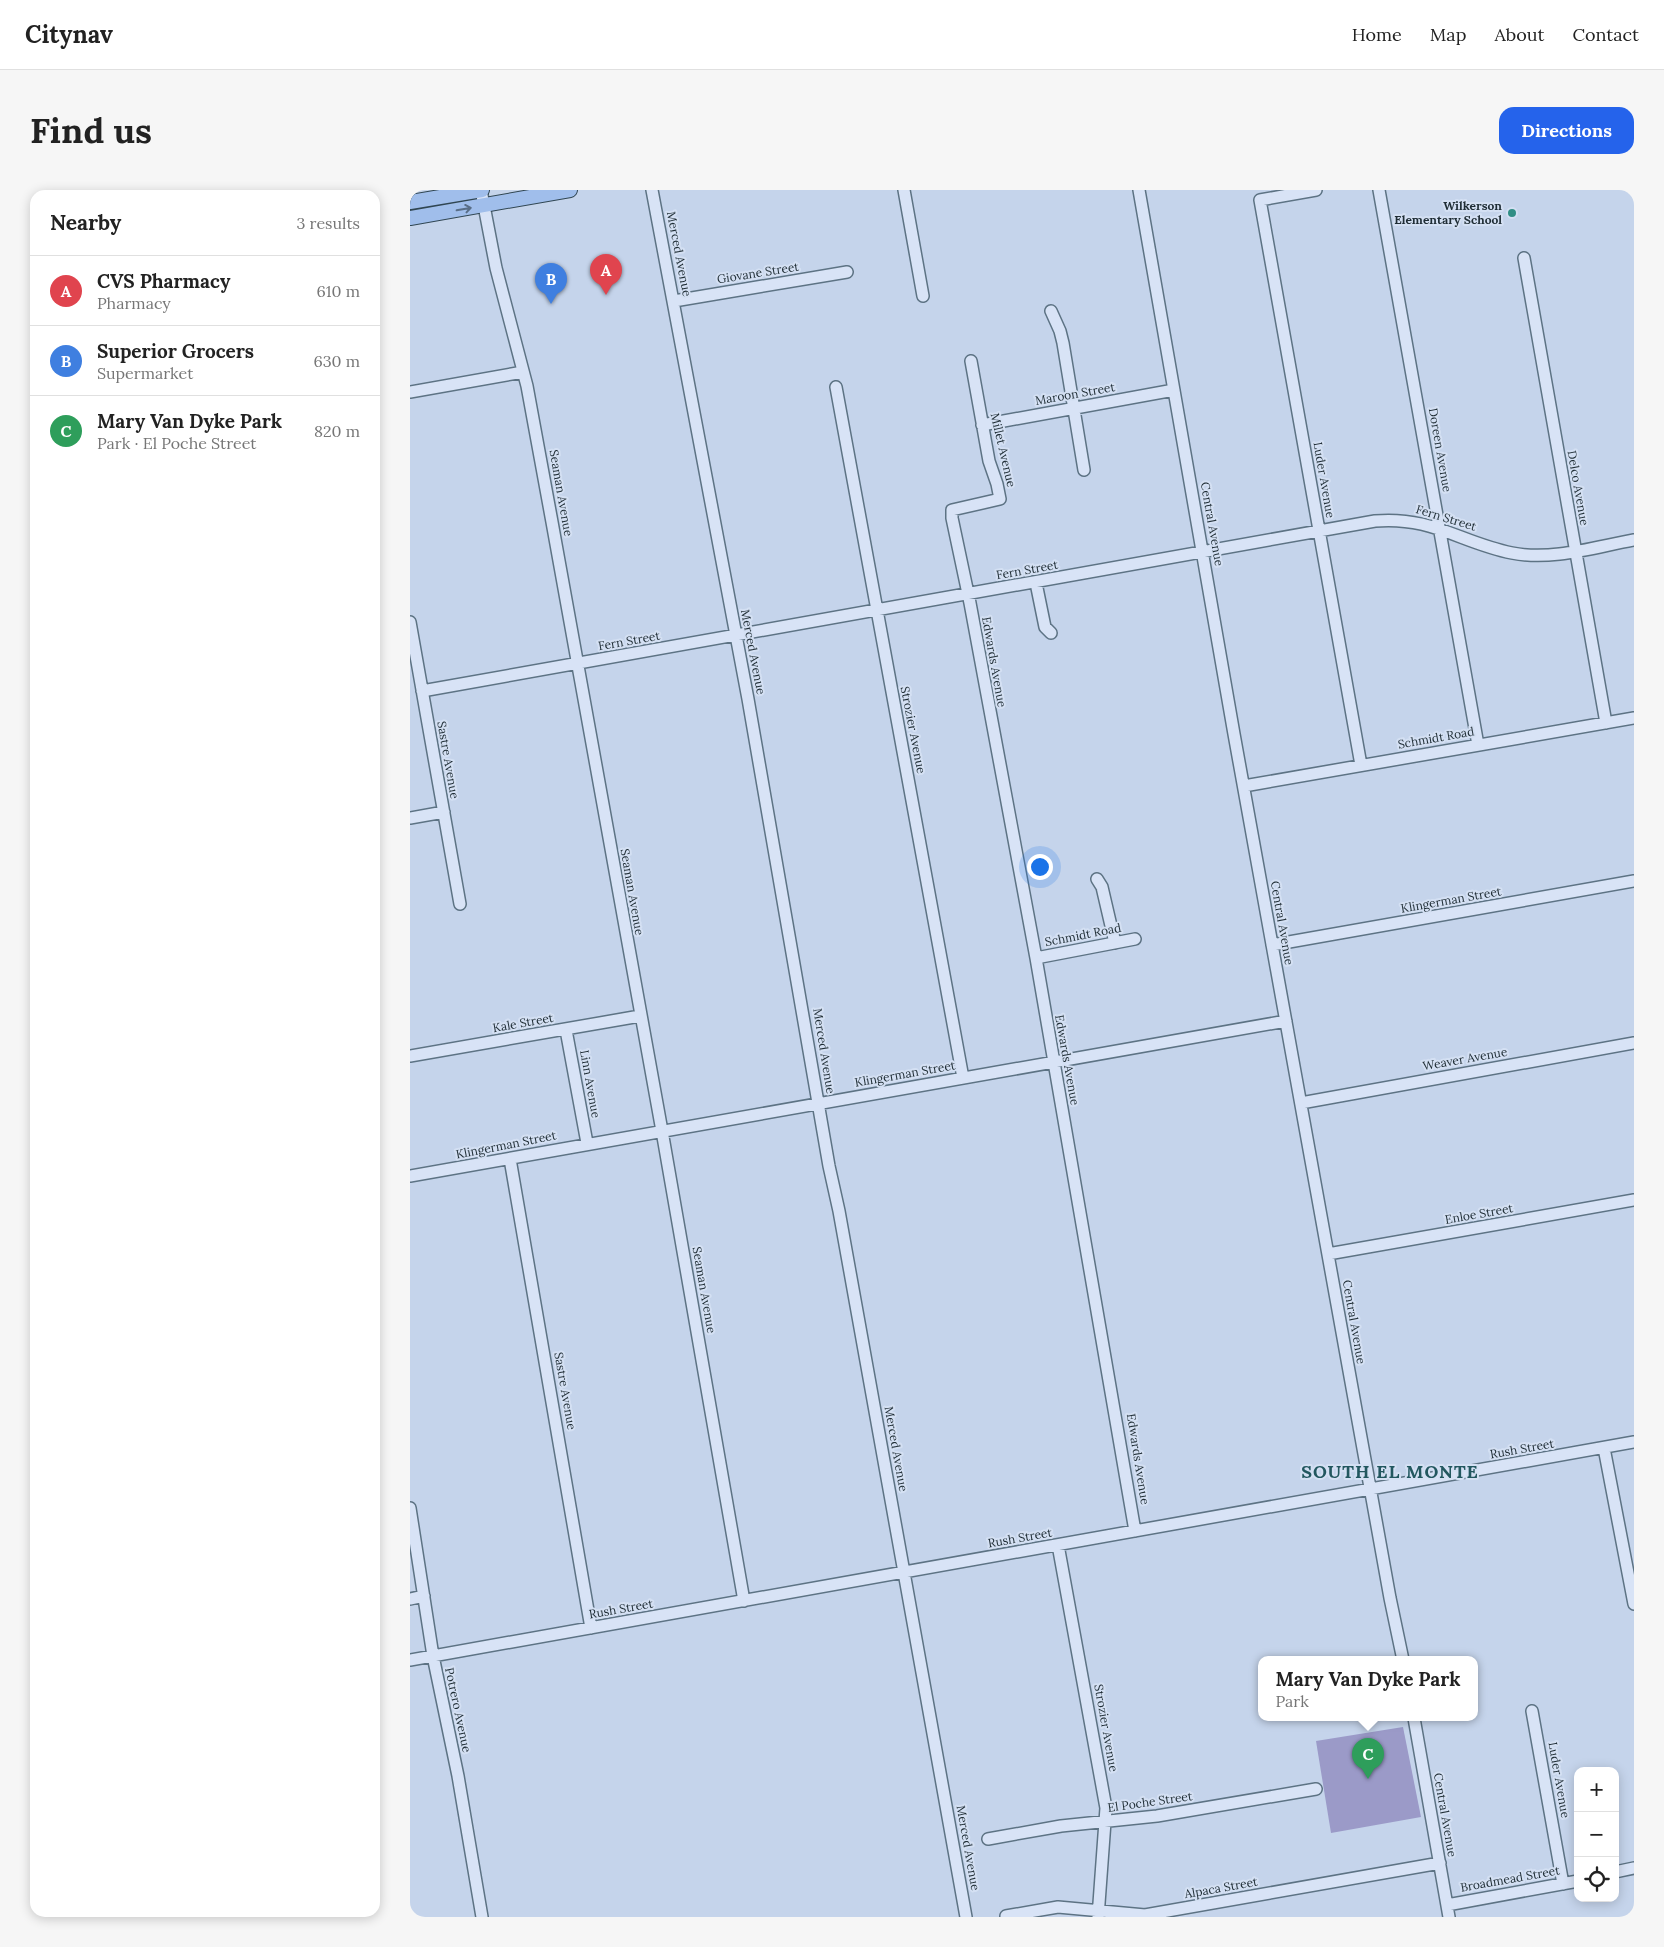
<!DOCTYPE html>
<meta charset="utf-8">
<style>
:root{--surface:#fff;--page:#f6f6f6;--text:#222;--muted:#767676;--line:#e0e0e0;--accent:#2563eb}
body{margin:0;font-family:Lora,serif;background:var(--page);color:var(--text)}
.controls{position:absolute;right:15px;bottom:15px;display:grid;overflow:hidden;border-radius:10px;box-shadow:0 2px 12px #0003}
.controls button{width:45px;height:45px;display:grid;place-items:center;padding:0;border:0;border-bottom:1px solid var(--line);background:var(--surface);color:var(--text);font:25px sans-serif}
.you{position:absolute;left:629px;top:676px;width:18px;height:18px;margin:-12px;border:4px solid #fff;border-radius:50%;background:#1a73e8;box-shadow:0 0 0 8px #1a73e833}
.badge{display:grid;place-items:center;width:32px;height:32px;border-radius:50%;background:var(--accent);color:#fff;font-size:16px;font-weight:700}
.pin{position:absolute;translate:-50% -41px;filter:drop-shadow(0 1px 2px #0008)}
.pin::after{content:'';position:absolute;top:26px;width:18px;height:15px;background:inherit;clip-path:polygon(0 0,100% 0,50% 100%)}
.popup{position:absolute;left:848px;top:1466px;width:220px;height:65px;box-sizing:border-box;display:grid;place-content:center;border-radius:10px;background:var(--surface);filter:drop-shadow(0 1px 4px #0005);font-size:16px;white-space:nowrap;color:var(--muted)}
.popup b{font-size:19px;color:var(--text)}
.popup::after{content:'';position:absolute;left:50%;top:100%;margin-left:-10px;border:10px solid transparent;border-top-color:var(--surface)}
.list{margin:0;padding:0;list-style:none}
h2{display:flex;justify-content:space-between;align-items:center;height:65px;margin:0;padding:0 20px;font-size:21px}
h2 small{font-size:16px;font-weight:400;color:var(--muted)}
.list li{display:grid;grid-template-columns:32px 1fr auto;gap:15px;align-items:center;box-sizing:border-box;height:70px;padding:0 20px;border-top:1px solid var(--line)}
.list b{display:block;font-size:19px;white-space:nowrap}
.list p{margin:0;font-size:16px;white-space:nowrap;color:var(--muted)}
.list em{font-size:16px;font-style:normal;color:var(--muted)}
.icon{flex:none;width:28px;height:28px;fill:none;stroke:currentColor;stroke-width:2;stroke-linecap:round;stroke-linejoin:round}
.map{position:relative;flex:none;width:1224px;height:1727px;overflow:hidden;border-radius:15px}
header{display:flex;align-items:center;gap:30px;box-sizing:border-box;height:70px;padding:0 25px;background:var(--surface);border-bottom:1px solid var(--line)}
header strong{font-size:24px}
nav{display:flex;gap:28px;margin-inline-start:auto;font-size:18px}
.intro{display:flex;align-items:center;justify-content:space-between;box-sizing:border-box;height:120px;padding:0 30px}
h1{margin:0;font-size:35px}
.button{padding:12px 22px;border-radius:15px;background:var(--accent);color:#fff;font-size:18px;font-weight:700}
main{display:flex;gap:30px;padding:0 30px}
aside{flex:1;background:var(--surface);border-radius:15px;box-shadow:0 2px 12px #0003}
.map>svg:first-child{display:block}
.green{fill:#9b9ac8}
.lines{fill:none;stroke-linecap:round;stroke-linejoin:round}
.minor-casing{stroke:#5d7384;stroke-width:14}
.major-casing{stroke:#304652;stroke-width:16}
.minor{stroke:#d8e3f6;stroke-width:11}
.major{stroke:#a0beeb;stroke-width:14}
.oneway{stroke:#596e87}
.poi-dot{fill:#318e85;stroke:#d4e0f3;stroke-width:2}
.labels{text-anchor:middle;stroke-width:4;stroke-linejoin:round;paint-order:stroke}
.poi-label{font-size:12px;font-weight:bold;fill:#1f2d35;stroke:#d4e0f3;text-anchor:end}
.street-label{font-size:12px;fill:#1f2d35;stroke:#d4e0f3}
.district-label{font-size:18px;font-weight:bold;letter-spacing:1px;fill:#22575f;stroke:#d4e0f3}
</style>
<header>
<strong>Citynav</strong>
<nav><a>Home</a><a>Map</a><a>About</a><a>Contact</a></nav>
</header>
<div class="intro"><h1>Find us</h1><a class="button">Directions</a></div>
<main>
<aside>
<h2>Nearby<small>3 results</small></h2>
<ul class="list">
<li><span class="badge" style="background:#e0444e">A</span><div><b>CVS Pharmacy</b><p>Pharmacy</p></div><em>610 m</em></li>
<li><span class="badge" style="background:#3f7fe0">B</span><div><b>Superior Grocers</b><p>Supermarket</p></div><em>630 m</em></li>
<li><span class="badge" style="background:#2e9e5b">C</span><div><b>Mary Van Dyke Park</b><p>Park · El Poche Street</p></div><em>820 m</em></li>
</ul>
</aside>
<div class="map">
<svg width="1224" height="1727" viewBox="0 0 1224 1727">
<rect width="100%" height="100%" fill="#c5d4eb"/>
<path class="green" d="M993,1537L1011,1627L921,1643L906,1551Z"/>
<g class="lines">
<g class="minor-casing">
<path id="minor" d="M71,0L86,78L117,196L142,332L252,941L334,1411
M242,0L338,509L419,976L429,1021L556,1727
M494,0L513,106
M729,0L824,544L980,1408L993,1470
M906,0L850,10L951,575
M969,0L1068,555
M1114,68L1196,533
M264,111L437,82
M641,121L650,141L653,153L674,280
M561,171L579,271L587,294L590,309L542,320V328L560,413L626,768L725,1341
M426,197L553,888
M0,202L113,182
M572,235L764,200
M626,393L635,437L641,443
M0,432L50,714
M12,501L965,331C1022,326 1051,353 1102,363C1142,371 1185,357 1224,350
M834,596L1224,528
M0,628L34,622
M687,689L692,697L705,753
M862,755L1224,691
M626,768L725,749
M156,840L177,953
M0,866L230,826
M891,913L1224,853
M100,969L181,1438
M0,986L876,831
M918,1064L1224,1010
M1194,1258L1224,1414
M0,1318L23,1466L48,1586L72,1727
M648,1355L696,1618L688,1727
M0,1409L14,1406
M0,1470L1224,1252
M1122,1521L1153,1694
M1004,1528L1039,1727
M578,1649L651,1636L747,1626L906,1599
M1205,1682L1224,1678
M1037,1715L1168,1691
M596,1726L648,1717L735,1725L1030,1673"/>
</g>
<g class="major-casing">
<path id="major" d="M0,12L72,0
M0,28L160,0"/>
</g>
<use href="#minor" class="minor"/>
<use href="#major" class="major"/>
</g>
<defs><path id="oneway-shaft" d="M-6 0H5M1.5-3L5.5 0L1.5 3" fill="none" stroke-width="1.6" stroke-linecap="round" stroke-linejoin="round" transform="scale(1.25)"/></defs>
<use class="oneway" href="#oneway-shaft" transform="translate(54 19) rotate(-10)"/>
<circle class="poi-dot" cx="1102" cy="23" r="5"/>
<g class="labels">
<g class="poi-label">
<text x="1092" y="20">Wilkerson<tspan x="1092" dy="14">Elementary School</tspan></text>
</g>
<g class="street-label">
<text transform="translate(269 64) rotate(79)" y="4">Merced Avenue</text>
<text transform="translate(348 83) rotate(-9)" y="4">Giovane Street</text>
<text transform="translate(665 204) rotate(-10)" y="4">Maroon Street</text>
<text transform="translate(593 260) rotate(77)" y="4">Millet Avenue</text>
<text transform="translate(1030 260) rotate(80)" y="4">Doreen Avenue</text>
<text transform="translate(914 290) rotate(80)" y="4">Luder Avenue</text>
<text transform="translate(1168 298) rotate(80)" y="4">Delco Avenue</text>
<text transform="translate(151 303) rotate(80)" y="4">Seaman Avenue</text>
<text transform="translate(1036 328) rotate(17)" y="4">Fern Street</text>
<text transform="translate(802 334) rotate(80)" y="4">Central Avenue</text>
<text transform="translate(617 380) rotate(-10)" y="4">Fern Street</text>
<text transform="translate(219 451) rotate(-10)" y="4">Fern Street</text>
<text transform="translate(343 462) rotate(79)" y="4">Merced Avenue</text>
<text transform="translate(584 472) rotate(80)" y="4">Edwards Avenue</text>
<text transform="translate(503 540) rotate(79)" y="4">Strozier Avenue</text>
<text transform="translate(1026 548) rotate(-10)" y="4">Schmidt Road</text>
<text transform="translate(38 570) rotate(80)" y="4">Sastre Avenue</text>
<text transform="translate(222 702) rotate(80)" y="4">Seaman Avenue</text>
<text transform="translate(1041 710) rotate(-10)" y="4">Klingerman Street</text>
<text transform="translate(872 733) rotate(80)" y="4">Central Avenue</text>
<text transform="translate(673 745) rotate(-11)" y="4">Schmidt Road</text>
<text transform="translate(113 833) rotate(-10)" y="4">Kale Street</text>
<text transform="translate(414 861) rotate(81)" y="4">Merced Avenue</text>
<text transform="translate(1055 869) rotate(-10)" y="4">Weaver Avenue</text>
<text transform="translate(657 870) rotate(80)" y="4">Edwards Avenue</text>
<text transform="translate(495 884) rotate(-10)" y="4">Klingerman Street</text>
<text transform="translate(180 894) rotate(80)" y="4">Linn Avenue</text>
<text transform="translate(96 955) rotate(-11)" y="4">Klingerman Street</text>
<text transform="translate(1069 1024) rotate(-10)" y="4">Enloe Street</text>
<text transform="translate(294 1100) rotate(80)" y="4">Seaman Avenue</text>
<text transform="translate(944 1132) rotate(80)" y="4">Central Avenue</text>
<text transform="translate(155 1201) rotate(80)" y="4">Sastre Avenue</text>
<text transform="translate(486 1259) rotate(80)" y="4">Merced Avenue</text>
<text transform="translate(1112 1259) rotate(-10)" y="4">Rush Street</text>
<text transform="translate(728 1269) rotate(81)" y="4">Edwards Avenue</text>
<text transform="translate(610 1348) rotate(-10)" y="4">Rush Street</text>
<text transform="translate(211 1419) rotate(-10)" y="4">Rush Street</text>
<text transform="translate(48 1520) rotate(78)" y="4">Potrero Avenue</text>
<text transform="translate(696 1538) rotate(80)" y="4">Strozier Avenue</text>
<text transform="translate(1149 1590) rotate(80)" y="4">Luder Avenue</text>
<text transform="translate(740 1612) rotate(-8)" y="4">El Poche Street</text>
<text transform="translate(1035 1625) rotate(80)" y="4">Central Avenue</text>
<text transform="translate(558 1658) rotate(80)" y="4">Merced Avenue</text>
<text transform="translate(1100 1689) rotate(-10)" y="4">Broadmead Street</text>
<text transform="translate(811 1698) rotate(-10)" y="4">Alpaca Street</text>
</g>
<g class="district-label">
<text x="980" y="1288">SOUTH EL MONTE</text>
</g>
</g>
</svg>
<div class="controls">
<button>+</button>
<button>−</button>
<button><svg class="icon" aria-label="locate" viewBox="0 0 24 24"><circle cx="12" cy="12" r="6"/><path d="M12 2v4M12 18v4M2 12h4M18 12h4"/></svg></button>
</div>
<div class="you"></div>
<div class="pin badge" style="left:196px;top:105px;background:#e0444e">A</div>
<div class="pin badge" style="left:141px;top:114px;background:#3f7fe0">B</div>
<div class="pin badge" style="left:958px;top:1589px;background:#2e9e5b">C</div>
<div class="popup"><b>Mary Van Dyke Park</b>Park</div>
</div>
</main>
